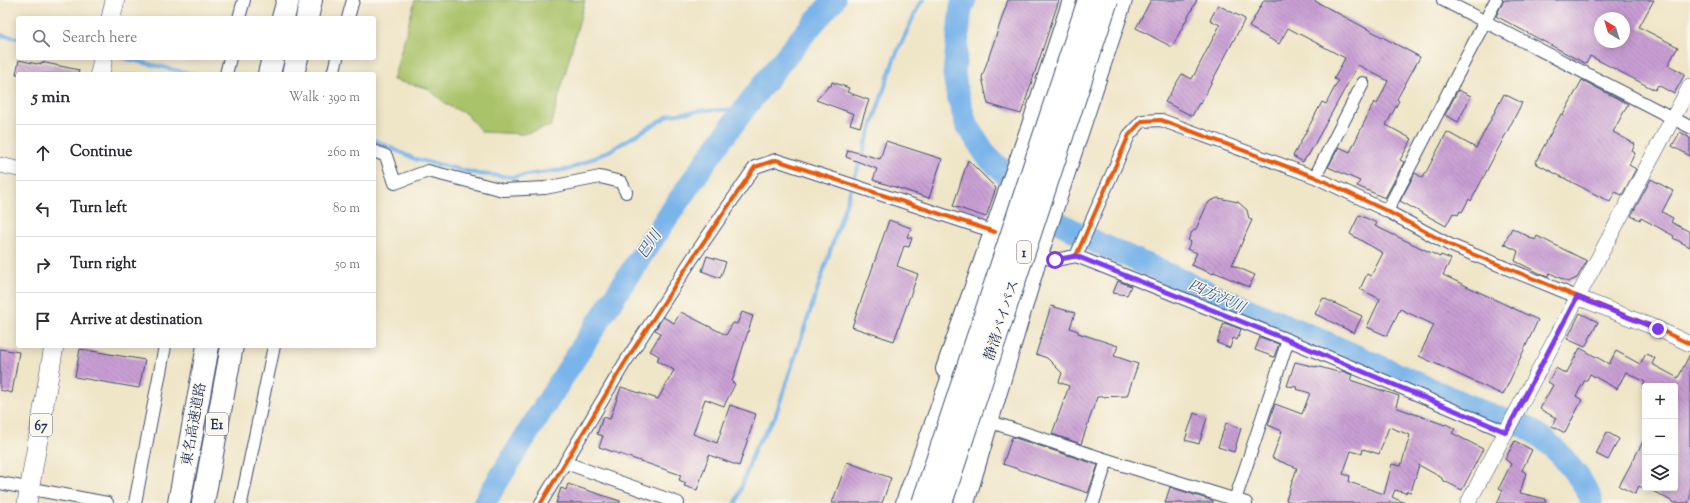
<!DOCTYPE html>
<meta charset="utf-8">
<style>
:root{--surface:#fff;--page:#f7f7f7;--text:#2b2b33;--muted:#7c7c81;--line:#e1e1e2}
body{margin:0;font-family:"Sorts Mill Goudy","Noto Serif JP",serif;background:var(--page);color:var(--text)}
.controls{position:absolute;right:12px;bottom:12px;display:grid;overflow:hidden;border-radius:4px;box-shadow:0 2px 10px #0003}
.controls button{width:36px;height:36px;display:grid;place-items:center;padding:0;border:0;border-bottom:1px solid var(--line);background:var(--surface);color:var(--text);font:20px sans-serif}
.compass{position:absolute;left:1594px;top:12px;width:36px;height:36px;border-radius:50%;background:var(--surface);box-shadow:0 2px 10px #0003;rotate:322deg}
.stop{position:absolute;width:12px;height:12px;margin:-9px;border:3px solid #7c3aed;border-radius:50%;background:#fff}
.stop.end{background:#7c3aed;border-color:#fff;box-shadow:0 1px 4px #0008}
.list{margin:0;padding:0;list-style:none}
h2{display:flex;justify-content:space-between;align-items:center;height:52px;margin:0;padding:0 16px;font-size:17px}
h2 small{font-size:13px;font-weight:400;color:var(--muted)}
.list li{display:grid;grid-template-columns:26px 1fr auto;gap:12px;align-items:center;box-sizing:border-box;height:56px;padding:0 16px;border-top:1px solid var(--line)}
.list b{display:block;font-size:15px;white-space:nowrap}
.list em{font-size:13px;font-style:normal;color:var(--muted)}
.icon{flex:none;width:22px;height:22px;fill:none;stroke:currentColor;stroke-width:2;stroke-linecap:round;stroke-linejoin:round}
.map{position:relative;flex:none;width:1690px;height:503px;overflow:hidden}
.search{position:absolute;background:var(--surface);box-shadow:0 2px 10px #0003;left:16px;top:16px;width:360px;height:44px;display:flex;align-items:center;gap:10px;box-sizing:border-box;padding:0 14px;border-radius:4px;color:var(--muted);font-size:15px}
.panel{position:absolute;background:var(--surface);box-shadow:0 2px 10px #0003;left:16px;top:72px;width:360px;height:276px;border-radius:4px}
.map>svg:first-child{display:block}
.pitch{fill:#a9c369;stroke:#627964}
.lines{fill:none;stroke-linecap:round;stroke-linejoin:round}
.stream{stroke:#79b4eb;stroke-width:4}
.river{stroke:#79b4eb;stroke-width:23}
.building{fill:url(#building-back-hatch);fill-rule:evenodd}
.minor-casing{stroke:#3b4a6e;stroke-width:14}
.tertiary-casing{stroke:#3b4a6e;stroke-width:16}
.primary-casing{stroke:#3b4a6e;stroke-width:20}
.trunk-casing{stroke:#3b4a6e;stroke-width:22}
.motorway-casing{stroke:#3b4a6e;stroke-width:24}
.minor{stroke:#fff;stroke-width:12}
.tertiary{stroke:#fff;stroke-width:15}
.primary{stroke:#fff;stroke-width:19}
.trunk{stroke:#fff;stroke-width:20}
.motorway{stroke:#fff;stroke-width:22}
.motorway-bridge-casing{stroke:#3b4a6e;stroke-width:24;stroke-linecap:butt}
.motorway-bridge{stroke:#fff;stroke-width:22}
.cycleway-casing{stroke:#fbf7ec;stroke-width:6}
.cycleway{stroke:#e8590c;stroke-width:4}
.route{stroke:#7c3aed;stroke-width:5}
.labels{text-anchor:middle;stroke-width:3;stroke-linejoin:round;paint-order:stroke}
.shield{fill:#fbf7ec;stroke:#5e6b89;stroke-width:1}
.shield-label{font-size:13px;font-weight:bold;fill:#1b2f5e}
.street-label{font-size:14px;fill:#1b2f5e;stroke:#fbf7ec}
.water-label{font-size:15px;font-style:italic;fill:#375788;stroke:#fbf7ec}
</style>
<div class="map">
<svg width="1690" height="503" viewBox="0 0 1690 503">
<defs>
<pattern id="building-back-hatch" width="6" height="6" patternUnits="userSpaceOnUse"><rect width="6" height="6" fill="#c99fd4"/><path d="M-1 5l2 2M0 0l6 6M5-1l2 2" fill="none" stroke="#a282af"/></pattern>
</defs>
<rect width="100%" height="100%" fill="#fbf7ec"/>
<filter id="ink" filterUnits="userSpaceOnUse"><feTurbulence type="fractalNoise" baseFrequency=".025" numOctaves="2"/><feDisplacementMap in="SourceGraphic" scale="8" xChannelSelector="R" yChannelSelector="G"/><feConvolveMatrix kernelMatrix="1 2 1 2 8 2 1 2 1" color-interpolation-filters="sRGB"/></filter>
<filter id="wash" filterUnits="userSpaceOnUse"><feTurbulence type="fractalNoise" baseFrequency=".012" numOctaves="4" result="noise"/><feDisplacementMap in="SourceGraphic" scale="16" xChannelSelector="R" yChannelSelector="G"/><feGaussianBlur stdDeviation="0.9" result="paint"/><feColorMatrix in="noise" values="0 0 0 0 0 0 0 0 0 0 0 0 0 0 0 0 0 1.4 0 .05"/><feComposite in="paint" operator="in"/></filter>
<g filter="url(#wash)">
<rect width="100%" height="100%" fill="#efe5c7"/>
<path class="pitch" d="M415,0H585L551,126L523,134L482,132L466,114L449,106L427,88L393,80Z"/>
<g class="lines">
<path class="stream" d="M0,35L18,38
M123,58L193,74
M374,140L415,159L479,174L512,177L570,169L609,151L670,115L705,110H743
M736,503L755,448L775,417L894,59L920,3L924,0"/>
<path class="river" d="M965,0L961,7L954,74L957,93L966,123L986,155L1049,217L1089,239L1228,301L1298,330L1483,412L1525,426L1545,440L1561,455L1580,479L1591,498V503
M484,503C531,427 579,351 628,276C691,180 757,85 834,0"/>
</g>
<g id="blocks">
<path class="building" d="M1008,0H1059L1021,114L988,104L982,77Z
M1151,0H1197L1172,47L1136,28Z
M1264,0H1313L1420,57L1397,99L1399,101L1386,125L1412,139L1400,160L1404,162L1385,198L1357,186L1360,181L1328,167L1339,147L1350,152L1374,102L1377,104L1388,81L1358,65L1308,156H1307L1303,162L1293,156L1322,102L1326,104L1338,81L1334,79L1345,58L1288,28L1279,44L1249,27Z
M1504,0H1654L1639,27L1678,47L1668,65L1685,74L1674,94L1658,85L1655,90L1590,56L1586,64L1496,16ZM1600,18H1624V42H1600Z
M1218,5L1245,19L1200,104L1199,103L1192,116L1165,102L1182,74L1192,79L1220,25L1210,20Z
M19,60L37,64L38,63L41,64V62L79,70L78,74H16Z
M1582,80L1628,104L1613,132L1635,144L1632,151L1635,153L1629,165L1636,169L1622,195L1615,192L1610,202L1535,163L1561,114L1563,115Z
M832,82L849,88L847,92L869,100L860,127L850,124L854,114L816,100L829,86H831Z
M1458,90L1471,96L1458,122L1445,115Z
M1504,94L1522,103L1471,201L1469,199L1462,212L1460,211L1458,215L1453,213L1446,226L1400,201L1415,173L1423,178L1447,132L1476,148Z
M1680,132L1690,138V156L1672,146Z
M886,141L942,159L929,198L873,180L877,169L846,157L848,150L880,159Z
M968,160L996,188L986,217L953,206Z
M1651,179L1673,191L1662,212L1673,218L1671,222L1690,232V247L1673,238L1674,236L1641,218L1640,220L1631,216Z
M1218,198L1238,202L1247,210L1249,219L1252,220L1232,265L1255,275L1249,287L1214,272L1213,274L1191,265L1197,253L1187,249L1191,242L1188,240L1192,232L1196,229L1207,205L1210,201Z
M1359,215L1377,223L1375,226L1440,257L1441,255L1451,259L1443,275L1538,320L1503,395L1419,356L1434,325L1400,309L1387,336L1367,327L1380,299L1360,289L1367,274L1371,276L1383,253L1350,234Z
M889,220L911,228L907,237L912,238L909,247L904,246L897,266L918,274L894,341L852,327Z
M1512,228L1535,240L1537,236L1587,261L1577,278L1568,282L1550,273L1547,277L1515,261L1518,251L1504,244Z
M707,256L726,262L720,278L702,271Z
M1118,281L1131,286L1127,295L1113,293Z
M1323,298L1362,316L1354,333L1315,314Z
M1051,306L1075,313L1070,328L1078,331V333L1118,346L1114,356L1138,364L1127,396L1097,397L1081,444L1052,434L1069,386L1059,382L1062,373L1047,358L1036,354Z
M681,312L726,335L733,323L737,324L742,312L753,316L732,382L735,384L724,406L705,399L693,434L717,443L730,405L756,414L739,466L709,455L697,490L684,486L686,483L679,480L681,475L599,447L603,436L597,434L603,417L610,419L621,387L658,399L674,370L657,361L659,356L650,351L661,333L655,330L663,317L674,323Z
M1580,313L1598,322L1585,347L1567,339Z
M1224,323L1241,329L1237,340L1233,338L1230,348L1217,343Z
M1260,337L1279,344L1274,357L1255,350Z
M1580,348L1609,364L1616,351L1640,364L1646,354L1655,358L1652,364L1678,378L1690,354V499L1688,503H1675L1647,488H1675V386H1643L1645,382L1626,372L1617,389L1590,374L1587,380H1585L1576,396L1582,400L1565,433L1552,426L1556,418L1540,409L1553,385L1548,382L1556,368L1566,374Z
M0,349L19,352L12,393L0,390Z
M80,349L145,360L139,388L75,377Z
M1295,362L1316,367V366L1341,373L1342,371L1352,375L1350,380L1399,396L1396,406L1398,408L1445,425L1446,424L1455,429L1452,433L1483,449L1462,490L1442,480V478L1419,465L1411,492L1407,491L1406,493L1395,490L1392,497L1405,503H1296L1286,500L1297,468L1272,458L1282,431L1268,425L1275,404L1302,414L1310,393L1296,389L1297,387L1287,386ZM1389,427L1410,435L1401,466L1392,464L1384,494L1349,482L1350,476L1343,474L1351,451L1362,454L1363,449L1379,454Z
M1194,413L1207,418L1199,444L1185,440Z
M1226,423L1241,428L1234,452L1218,447Z
M1607,432L1619,439L1608,460L1596,454Z
M1012,437L1098,465L1088,493L1003,464Z
M1645,438V489L1639,486L1635,494L1619,486Z
M1515,441L1532,450L1522,470L1526,473L1520,493L1546,499L1545,503H1497L1503,490L1499,488L1511,464L1505,459Z
M847,462L891,478L882,503H832Z
M568,484L620,501V503H556L561,488L566,490Z
M1170,487L1213,501V503H1165Z"/>
</g>
</g>
<g filter="url(#ink)">
<use href="#blocks" fill-opacity="0" stroke="#3b4a6e" stroke-width="1"/>
<g class="lines">
<g class="minor-casing">
<path id="minor" d="M1443,0L1690,127
M239,18L244,0
M348,18L353,0
M226,74L230,58
M333,74L337,58
M374,151L386,156L395,183L428,171L503,190L545,188L600,177L621,182L626,192
M1315,177L1363,83
M1387,211L1496,0
M1031,254L1055,260L1076,256L1288,340L1506,432
M1076,256L1129,135L1142,121L1161,120L1315,177L1387,211L1450,245L1577,297
M988,421L1107,460L1246,503
M566,463L678,503
M0,483L107,503
M135,503L165,346
M241,503L274,346
M541,503L624,364L692,259L755,167L776,160L995,232
M1093,503L1107,460
M1234,503L1288,340"/>
</g>
<g class="tertiary-casing">
<path id="tertiary" d="M0,165L18,169
M1577,297L1658,329L1690,344
M1468,503L1690,86"/>
</g>
<g class="primary-casing">
<path id="primary" d="M111,18L115,0
M100,74L103,58
M27,503L54,346"/>
</g>
<g class="trunk-casing">
<path id="trunk" d="M946,369L1032,125L1073,0
M964,503L1037,257L1122,0"/>
</g>
<g class="motorway-casing">
<path id="motorway" d="M283,18L288,0
M307,18L311,0
M269,74L273,58
M293,74L297,58
M179,503L208,346
M203,503L232,346
M907,503L962,352"/>
</g>
<use href="#minor" class="minor"/>
<use href="#tertiary" class="tertiary"/>
<use href="#primary" class="primary"/>
<use href="#trunk" class="trunk"/>
<use href="#motorway" class="motorway"/>
<g class="motorway-bridge-casing">
<path id="motorway-bridge" d="M923,503L1089,0
M941,503L1107,0"/>
</g>
<use href="#motorway-bridge" class="motorway-bridge"/>
<g class="cycleway-casing">
<path id="cycleway" d="M1076,256L1129,135L1142,121L1161,120L1315,177L1387,211L1450,245L1658,329L1690,344
M541,503L624,364L692,259L755,167L776,160L995,232"/>
</g>
<use href="#cycleway" class="cycleway"/>
</g>
</g>
<g class="lines" filter="url(#ink)">
<path class="route" d="M1055,260L1076,256L1288,340L1506,432L1577,297L1658,329"/>
</g>
<g class="labels">
<g class="shield">
<rect x="1017" y="241" width="14" height="22" rx="3"/>
<rect x="206" y="413" width="22" height="22" rx="3"/>
<rect x="30" y="414" width="22" height="22" rx="3"/>
</g>
<g class="shield-label">
<text x="1024" y="257">1</text>
<text x="217" y="429">E1</text>
<text x="41" y="430">67</text>
</g>
<g class="street-label">
<text transform="translate(1001 320) rotate(-72)" y="5">静清バイパス</text>
<text transform="translate(193 424) rotate(-80)" y="5">東名高速道路</text>
</g>
<g class="water-label">
<text transform="translate(649 244) rotate(-57)" y="5">巴川</text>
<text transform="translate(1217 296) rotate(24)" y="5">四方沢川</text>
</g>
</g>
</svg>
<div class="controls">
<button>+</button>
<button>−</button>
<button><svg class="icon" aria-label="layers" viewBox="0 0 24 24"><path d="M12 4l9 5-9 5-9-5zM3 14l9 5 9-5"/></svg></button>
</div>
<svg class="compass" viewBox="-18 -18 36 36"><path d="M0-13l5 13h-10z" fill="#e53935"/><path d="M0 13l5-13h-10z" fill="#7c7c81"/></svg>
<div class="stop" style="left:1055px;top:260px"></div>
<div class="stop end" style="left:1658px;top:329px"></div>
<div class="search"><svg class="icon" aria-label="search" viewBox="0 0 24 24"><circle cx="10" cy="10" r="6"/><path d="M15 15l6 6"/></svg>Search here</div>
<section class="panel">
<h2>5 min<small>Walk · 390 m</small></h2>
<ul class="list">
<li><svg class="icon" aria-label="ahead" viewBox="0 0 24 24"><path d="M12 20V5M6 11l6-6 6 6"/></svg><div><b>Continue</b></div><em>260 m</em></li>
<li><svg class="icon" aria-label="left" viewBox="0 0 24 24"><path d="M17 20v-9H6M10 6l-5 5 5 5"/></svg><div><b>Turn left</b></div><em>80 m</em></li>
<li><svg class="icon" aria-label="right" viewBox="0 0 24 24"><path d="M7 20v-9h11M14 6l5 5-5 5"/></svg><div><b>Turn right</b></div><em>50 m</em></li>
<li><svg class="icon" aria-label="arrive" viewBox="0 0 24 24"><path d="M6 21V4h12l-3 4 3 4H6"/></svg><div><b>Arrive at destination</b></div></li>
</ul>
</section>
</div>
